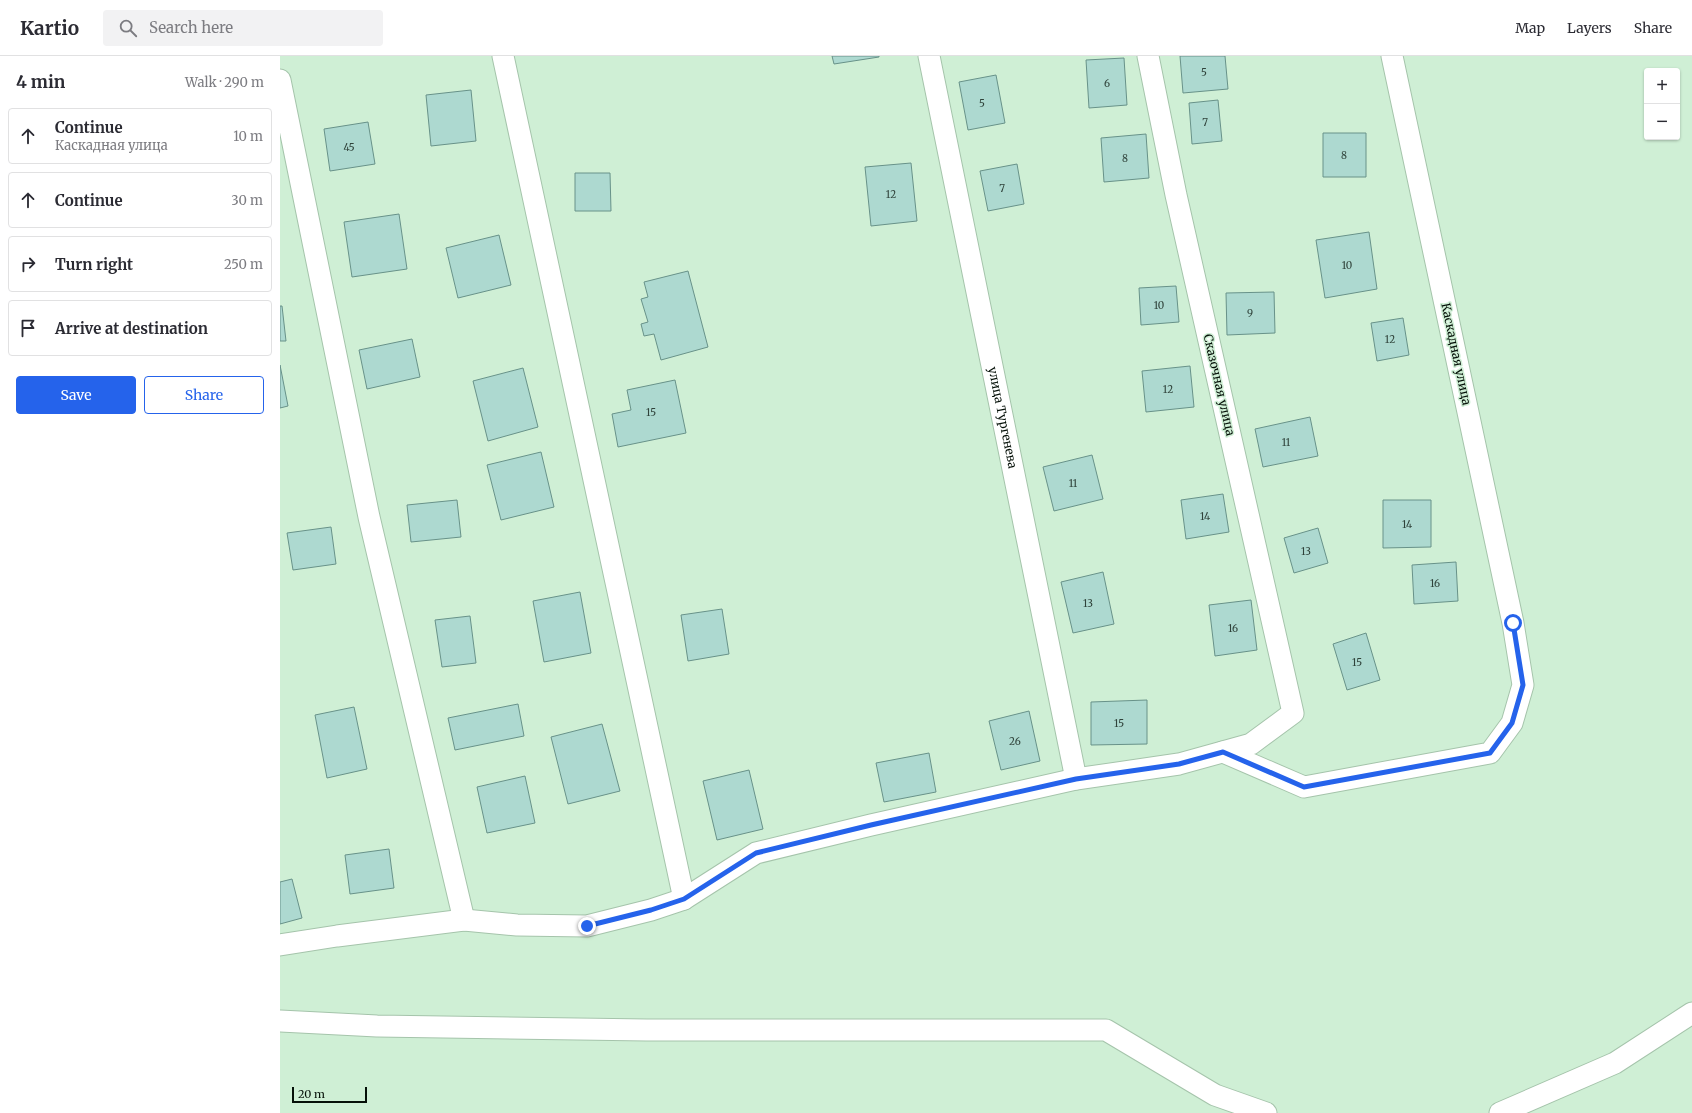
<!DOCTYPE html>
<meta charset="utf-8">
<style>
:root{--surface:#fff;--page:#f2f2f3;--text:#2b2b33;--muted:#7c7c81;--line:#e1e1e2;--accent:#2563eb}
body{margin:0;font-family:Merriweather,serif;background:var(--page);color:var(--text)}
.controls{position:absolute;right:12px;top:12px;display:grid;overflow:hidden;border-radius:4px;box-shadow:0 1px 3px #0004}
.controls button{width:36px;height:36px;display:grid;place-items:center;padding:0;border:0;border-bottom:1px solid var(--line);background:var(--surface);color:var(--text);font:20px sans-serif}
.scale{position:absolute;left:12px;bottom:10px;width:75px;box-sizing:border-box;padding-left:4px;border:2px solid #051008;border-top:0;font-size:11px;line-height:14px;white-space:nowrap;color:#051008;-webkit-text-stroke:3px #cfefd5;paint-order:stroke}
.stop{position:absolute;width:12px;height:12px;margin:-9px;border:3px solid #2563eb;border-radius:50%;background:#fff}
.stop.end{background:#2563eb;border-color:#fff;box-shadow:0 1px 4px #0008}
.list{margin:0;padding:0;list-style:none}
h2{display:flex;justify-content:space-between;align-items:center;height:52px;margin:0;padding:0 16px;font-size:17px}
h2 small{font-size:13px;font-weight:400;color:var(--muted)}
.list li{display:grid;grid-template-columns:26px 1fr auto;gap:12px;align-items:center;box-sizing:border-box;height:56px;margin:0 8px 8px;padding:0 8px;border:1px solid var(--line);border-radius:4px}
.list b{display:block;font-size:15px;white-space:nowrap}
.list p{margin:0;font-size:13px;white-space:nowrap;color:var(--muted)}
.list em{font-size:13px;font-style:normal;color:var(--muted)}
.actions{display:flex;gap:8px;padding:12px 16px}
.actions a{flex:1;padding:9px 0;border:1px solid var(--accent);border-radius:4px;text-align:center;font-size:14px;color:var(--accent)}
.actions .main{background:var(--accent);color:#fff}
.icon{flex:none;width:22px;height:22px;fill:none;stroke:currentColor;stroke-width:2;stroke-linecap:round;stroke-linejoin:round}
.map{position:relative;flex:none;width:1412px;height:1057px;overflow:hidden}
header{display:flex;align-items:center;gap:24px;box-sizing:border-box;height:56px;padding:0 20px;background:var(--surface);border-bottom:1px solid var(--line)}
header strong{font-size:19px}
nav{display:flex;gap:22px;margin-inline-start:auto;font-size:14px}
.search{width:280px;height:36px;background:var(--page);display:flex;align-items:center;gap:10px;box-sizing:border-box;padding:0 14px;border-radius:4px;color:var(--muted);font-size:15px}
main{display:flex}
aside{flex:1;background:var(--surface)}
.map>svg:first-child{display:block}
.building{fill:#add9d0;stroke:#689289}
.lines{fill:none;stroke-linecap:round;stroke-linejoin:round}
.minor-casing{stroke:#a5c4ab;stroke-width:23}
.minor{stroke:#fff;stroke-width:21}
.route{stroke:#2563eb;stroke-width:5}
.labels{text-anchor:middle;stroke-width:3;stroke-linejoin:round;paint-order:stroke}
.number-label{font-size:10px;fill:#2f423a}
.street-label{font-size:12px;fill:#051008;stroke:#cfefd5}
</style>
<header>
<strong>Kartio</strong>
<div class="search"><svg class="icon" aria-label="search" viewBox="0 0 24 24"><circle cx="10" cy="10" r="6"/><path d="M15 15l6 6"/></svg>Search here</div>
<nav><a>Map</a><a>Layers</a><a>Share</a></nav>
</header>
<main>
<aside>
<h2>4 min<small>Walk · 290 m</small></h2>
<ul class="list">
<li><svg class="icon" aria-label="ahead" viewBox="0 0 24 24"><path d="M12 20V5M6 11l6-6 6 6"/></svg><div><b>Continue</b><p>Каскадная улица</p></div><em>10 m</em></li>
<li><svg class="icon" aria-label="ahead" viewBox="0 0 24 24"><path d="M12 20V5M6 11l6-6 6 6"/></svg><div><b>Continue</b></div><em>30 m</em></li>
<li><svg class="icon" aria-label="right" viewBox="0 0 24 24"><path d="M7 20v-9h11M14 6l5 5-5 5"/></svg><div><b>Turn right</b></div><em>250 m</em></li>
<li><svg class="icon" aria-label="arrive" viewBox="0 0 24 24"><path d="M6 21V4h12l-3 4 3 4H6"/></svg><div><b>Arrive at destination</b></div></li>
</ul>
<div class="actions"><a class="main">Save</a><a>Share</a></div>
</aside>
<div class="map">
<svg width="1412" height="1057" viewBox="0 0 1412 1057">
<rect width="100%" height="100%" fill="#cfefd5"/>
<path class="building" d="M552,0H599V1L554,8Z
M900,0H945L948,33L903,37Z
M844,2L847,49L809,52L806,4Z
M716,19L725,67L688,74L679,26Z
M191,34L196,85L151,90L146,39Z
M938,44L942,85L912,88L909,47Z
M88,66L95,108L50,115L44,73Z
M1043,77H1086V121H1043Z
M866,78L869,122L824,126L821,82Z
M631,107L637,165L591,170L585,111Z
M737,108L744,148L708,155L700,115Z
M295,117H330L331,155H295Z
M119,158L127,213L72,221L64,166Z
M1089,176L1097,233L1045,242L1036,184Z
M219,179L231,229L178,242L166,192Z
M408,215L428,291L381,304L374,278L364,280L361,268L368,266L361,243L368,241L364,226Z
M896,230L899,266L861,269L859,232Z
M994,236L995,277L947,279L946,237Z
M0,250H2L6,285H0Z
M1123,262L1129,299L1097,305L1091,267Z
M132,283L140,321L87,333L79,294Z
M0,309L8,350L0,352Z
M910,310L914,351L866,356L862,315Z
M243,312L258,371L208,385L193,325Z
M395,324L406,377L338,391L332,358L351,354L347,334Z
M1030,361L1038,400L983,411L975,373Z
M261,396L274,451L221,464L207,409Z
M812,399L823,443L774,455L763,411Z
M943,438L949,476L906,483L901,444Z
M177,444L181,481L131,486L127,449Z
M1103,444H1151V491L1103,492Z
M51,471L56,508L13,514L7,477Z
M1038,472L1048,507L1014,517L1004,482Z
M1176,506L1178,545L1134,548L1132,509Z
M823,516L834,568L793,577L781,526Z
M300,536L311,597L264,606L253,545Z
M971,544L977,594L935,600L929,549Z
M442,553L449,598L408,605L401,559Z
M190,560L196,607L162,611L155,564Z
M1086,577L1100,624L1067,634L1053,588Z
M867,644V688L811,689V646Z
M238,648L244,680L175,694L168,662Z
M74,651L87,713L47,722L35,659Z
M749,655L760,705L721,714L709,665Z
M322,668L340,735L288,748L271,681Z
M649,697L656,736L604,746L596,707Z
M469,714L483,773L437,784L423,725Z
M245,720L255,767L207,777L197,731Z
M109,793L114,832L70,838L65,799Z
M12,823L22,862L0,868V826Z"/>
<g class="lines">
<g class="minor-casing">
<g id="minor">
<path d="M223,0L404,843"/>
<path id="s1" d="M649,0L796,723"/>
<path d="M0,24L89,461L184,864"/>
<path d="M943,696L1024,731L1210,697L1232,667L1243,629L1233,567L1112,0"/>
<path d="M0,889L57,880L184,864L237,869L307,870L371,854L404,843L476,797L591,769L796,723L899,708L971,688L1013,657L896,139L868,0"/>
<path d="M0,965L97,970L367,974H826L935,1039L986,1057"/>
<path d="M1220,1057L1335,1007L1412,957"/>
</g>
</g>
<use href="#minor" class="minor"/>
</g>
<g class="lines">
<path class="route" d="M307,870L371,854L404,843L476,797L591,769L796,723L899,708L943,696L1024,731L1210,697L1232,667L1243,629L1233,567"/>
</g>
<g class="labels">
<g class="number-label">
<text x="924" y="20">5</text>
<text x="827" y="31">6</text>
<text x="702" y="51">5</text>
<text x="925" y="70">7</text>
<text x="69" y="95">45</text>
<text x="1064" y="103">8</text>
<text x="845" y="106">8</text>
<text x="722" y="136">7</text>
<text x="611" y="142">12</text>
<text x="1067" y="213">10</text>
<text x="879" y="253">10</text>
<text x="970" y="261">9</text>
<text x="1110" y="287">12</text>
<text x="888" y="337">12</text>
<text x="371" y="360">15</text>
<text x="1006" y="390">11</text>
<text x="793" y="431">11</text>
<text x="925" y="464">14</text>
<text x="1127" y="472">14</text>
<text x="1026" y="499">13</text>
<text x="1155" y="531">16</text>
<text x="808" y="551">13</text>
<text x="953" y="576">16</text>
<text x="1077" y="610">15</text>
<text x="839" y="671">15</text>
<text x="735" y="689">26</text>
</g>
<g class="street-label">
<text transform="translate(1176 298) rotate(78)" y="4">Каскадная улица</text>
<text transform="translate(939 329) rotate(77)" y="4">Сказочная улица</text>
<text dy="4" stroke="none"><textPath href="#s1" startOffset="369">улица Тургенева</textPath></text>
</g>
</g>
</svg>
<div class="controls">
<button>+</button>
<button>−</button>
</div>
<div class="scale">20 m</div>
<div class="stop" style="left:1233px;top:567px"></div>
<div class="stop end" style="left:307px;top:870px"></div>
</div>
</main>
